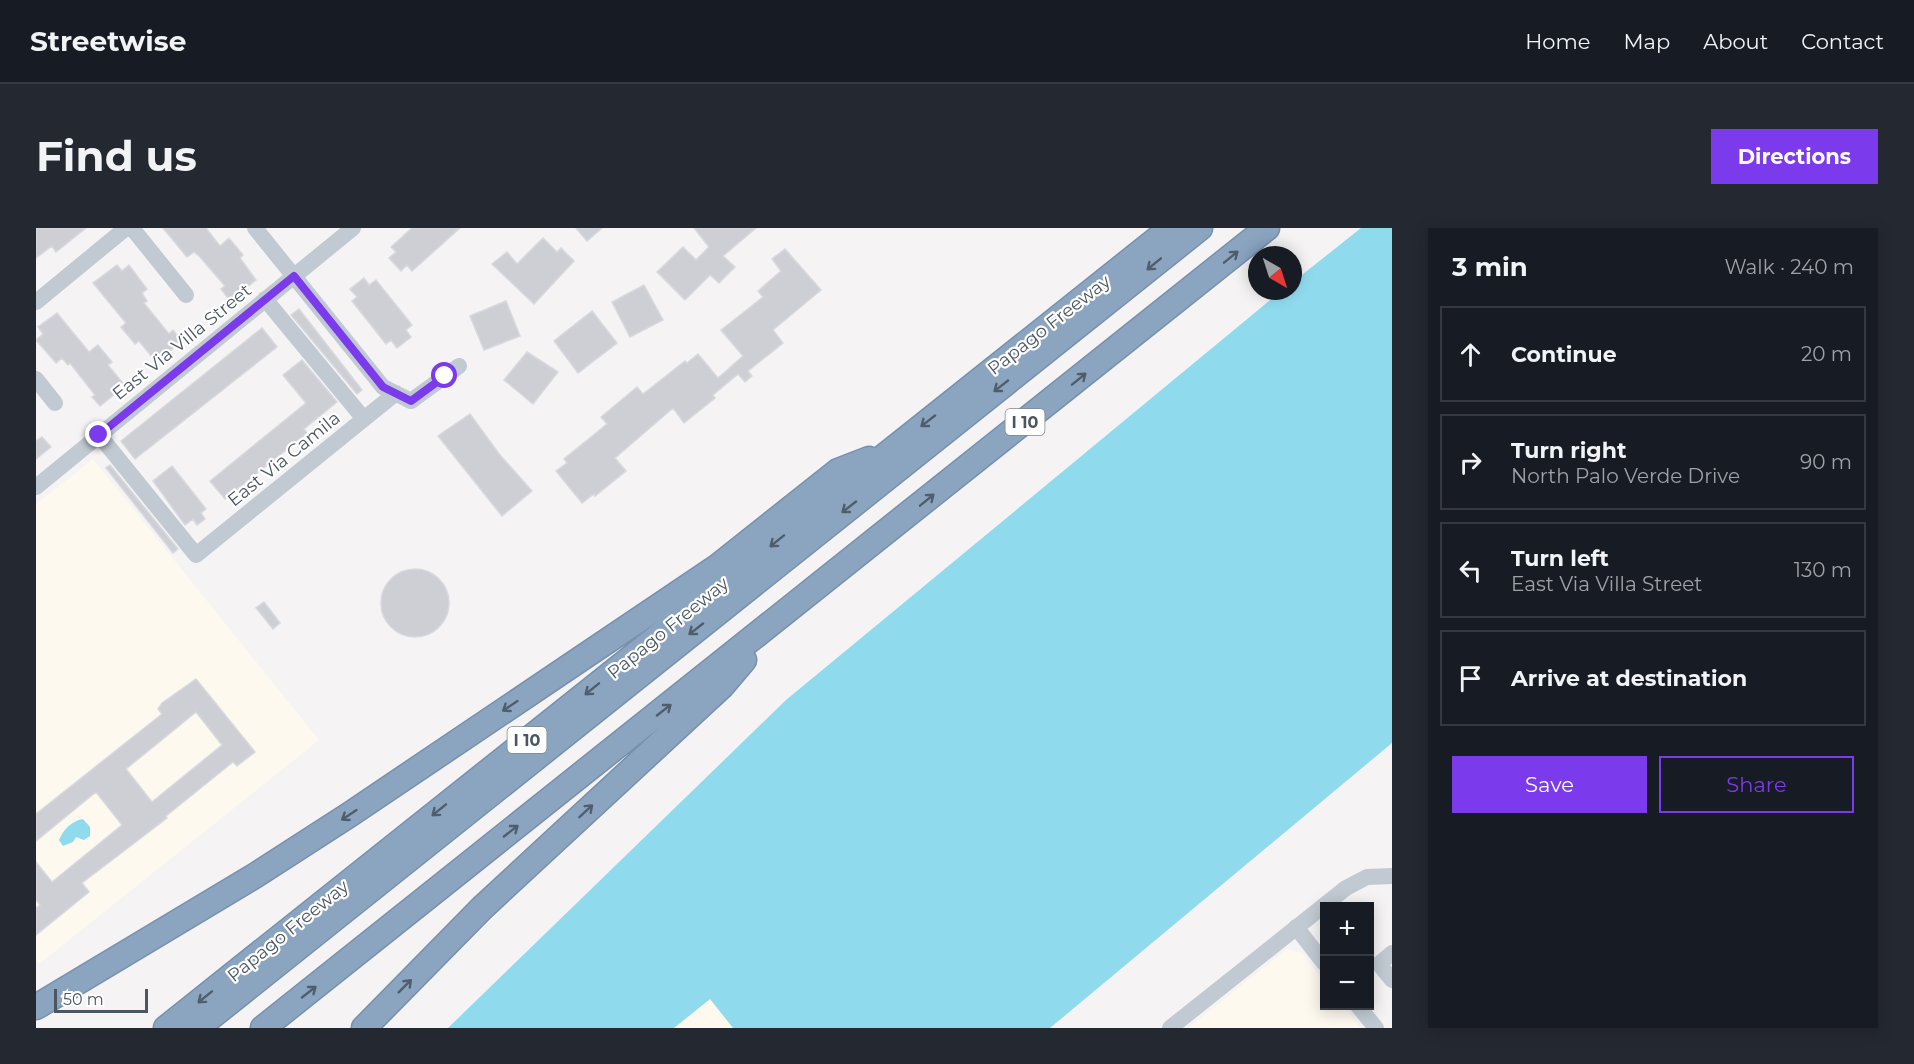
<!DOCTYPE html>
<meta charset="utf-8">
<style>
:root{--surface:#171b24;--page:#242831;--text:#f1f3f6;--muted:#9ea1a6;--line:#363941;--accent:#7c3aed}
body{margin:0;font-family:Montserrat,sans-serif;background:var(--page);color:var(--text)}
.controls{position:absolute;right:18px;bottom:18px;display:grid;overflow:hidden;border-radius:0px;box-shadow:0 3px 15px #0003}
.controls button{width:54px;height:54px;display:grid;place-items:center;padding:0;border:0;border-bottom:2px solid var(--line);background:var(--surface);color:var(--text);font:30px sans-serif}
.compass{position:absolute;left:1212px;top:18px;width:54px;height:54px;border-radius:50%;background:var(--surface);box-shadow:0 3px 15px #0003;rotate:141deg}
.scale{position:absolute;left:18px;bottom:15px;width:94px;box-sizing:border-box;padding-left:6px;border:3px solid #4a5661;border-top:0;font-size:16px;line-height:21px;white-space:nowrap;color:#4a5661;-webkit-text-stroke:4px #fff;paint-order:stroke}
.stop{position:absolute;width:18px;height:18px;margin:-14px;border:4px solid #7c3aed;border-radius:50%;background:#fff}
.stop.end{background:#7c3aed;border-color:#fff;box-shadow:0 2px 6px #0008}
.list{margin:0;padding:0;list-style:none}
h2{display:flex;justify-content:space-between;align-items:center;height:78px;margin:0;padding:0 24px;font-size:26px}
h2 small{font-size:20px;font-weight:400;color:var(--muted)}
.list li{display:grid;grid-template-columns:39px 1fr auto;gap:18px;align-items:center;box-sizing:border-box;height:96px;margin:0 12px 12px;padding:0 12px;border:2px solid var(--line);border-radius:0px}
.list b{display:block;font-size:22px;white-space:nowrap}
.list p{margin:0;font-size:20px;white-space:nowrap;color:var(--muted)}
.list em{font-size:20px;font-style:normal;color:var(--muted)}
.actions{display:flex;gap:12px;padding:18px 24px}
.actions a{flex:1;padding:14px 0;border:2px solid var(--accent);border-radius:0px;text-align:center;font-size:21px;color:var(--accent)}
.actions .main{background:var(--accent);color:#fff}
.icon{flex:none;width:33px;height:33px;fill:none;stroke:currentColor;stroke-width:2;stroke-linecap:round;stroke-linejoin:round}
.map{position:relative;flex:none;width:1356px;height:800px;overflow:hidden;border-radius:0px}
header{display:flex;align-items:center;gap:36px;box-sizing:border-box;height:84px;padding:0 30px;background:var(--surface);border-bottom:2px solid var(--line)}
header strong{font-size:28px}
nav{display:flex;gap:33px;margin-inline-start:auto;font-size:21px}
.intro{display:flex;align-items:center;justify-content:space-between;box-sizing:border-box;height:144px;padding:0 36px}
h1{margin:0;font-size:42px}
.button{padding:15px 27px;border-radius:0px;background:var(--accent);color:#fff;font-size:21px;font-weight:700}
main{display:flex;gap:36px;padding:0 36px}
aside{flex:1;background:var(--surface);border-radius:0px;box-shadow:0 3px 15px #0003}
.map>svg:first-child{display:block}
.commercial{fill:#fdf9ef}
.water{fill:#90daee}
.building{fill:#cdcfd5;stroke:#d7d9de;stroke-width:1.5;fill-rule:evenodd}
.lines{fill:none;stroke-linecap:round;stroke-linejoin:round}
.highway-casing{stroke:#7690ad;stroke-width:27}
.minor{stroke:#c1cad2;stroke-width:16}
.highway{stroke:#8ba5c1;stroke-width:24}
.oneway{stroke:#505e6b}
.route{stroke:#7c3aed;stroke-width:8}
.labels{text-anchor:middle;stroke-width:4.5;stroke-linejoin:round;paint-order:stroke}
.shield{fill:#fff;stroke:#808990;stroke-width:1.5}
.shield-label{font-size:16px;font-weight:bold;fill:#4a5661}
.street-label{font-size:18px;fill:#4a5661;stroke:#fff}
</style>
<header>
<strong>Streetwise</strong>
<nav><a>Home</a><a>Map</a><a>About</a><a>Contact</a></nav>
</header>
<div class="intro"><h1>Find us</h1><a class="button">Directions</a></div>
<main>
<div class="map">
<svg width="1356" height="800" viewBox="0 0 1356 800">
<rect width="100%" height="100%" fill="#f5f3f3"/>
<path class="commercial" d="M57,231L283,512L3,736L0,732V276Z
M1251,721L1266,725L1288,754V778H1307L1325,800H1152Z
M674,771L697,800H638Z"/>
<path class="water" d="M1325,0H1356V515L1014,800H697L674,771L638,800H412L750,472L1244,64L1257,63V54Z
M47,591L54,599V608L48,612L40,609L37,614L27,618L23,612C27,602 35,593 47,591Z"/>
<path class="building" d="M0,0H50L20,24L16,18L0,30Z
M127,0H170L184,18L193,10L207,27L204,30L220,52L194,73L185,61L189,58L164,29L158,24L151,29Z
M376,0H424L376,43L371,37L365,43L353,30L360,24L355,19Z
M540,0H566L551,13Z
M658,0H720L687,28L699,39L683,55L674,47L649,72L621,44L647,19L660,32L673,19Z
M507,10L521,24L525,20L538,33L498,76L456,36L471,24L481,36Z
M749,21L785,62L737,102L747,115L712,143L716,148L709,154L702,146L677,167L679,170L648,195L637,180L579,230L590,243L559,268L558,266L546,275L520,243L531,235L528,231L571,196L565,189L601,159L607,166L649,133L651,135L662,126L682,150L707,128L685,102L727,69L722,63L745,43L736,31Z
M81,37L86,43L93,37L111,61L106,65L111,73L108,75L133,106L137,102L146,113L120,134L103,113L99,116L85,99L90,95L57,55Z
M328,50L333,57L340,52L376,97L370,102L375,109L361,120L355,112L350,116L316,73L321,69L314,61Z
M608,57L627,92L594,109L576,74Z
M470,73L484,108L448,122L434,88Z
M263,81L326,162L321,166L255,87Z
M556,83L581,115L542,145L518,113Z
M21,85L53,124L62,117L76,134L72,137L89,158L64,178L56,169L59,167L34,135L32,137L26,130L20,135L0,112L7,106L2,99Z
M226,100L241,119L99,231L85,213Z
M491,124L522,144L497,176L468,152Z
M266,132L301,174L268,201L271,205L189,271L174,253L270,175L247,147Z
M434,186L464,227L496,263L466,288L402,208Z
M6,209L15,219L0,231V213Z
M74,237L142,321L137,325L70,240Z
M136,238L170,281L165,285L169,291L161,297L157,291L149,297L117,253Z
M345 375a34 34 0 1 1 68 0a34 34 0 1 1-68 0Z
M228,374L244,395L237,401L220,380Z
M160,451L219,524L201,538L197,534L130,588L131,590L46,655L53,664L0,707V680L4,677L0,672V634L16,654L86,597L60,564L0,613V586L126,486L122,481L126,475ZM160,484L186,517L116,574L90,541Z"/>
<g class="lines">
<g class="highway-casing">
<path id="highway" d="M0,779L220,647L313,587L681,339L802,243L833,231
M130,800L1135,0
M161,800L1164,0
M227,800L1231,0
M328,800L446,680L686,458L708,432"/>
</g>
<path class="minor" d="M96,0L150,67
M219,0L347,159L375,173L423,138
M229,71L328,191
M0,74L90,0
M0,151L19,175
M63,207L160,327L360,165
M0,259L317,0
M1260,699L1288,735
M1356,725L1343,736L1356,752
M1322,778L1340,800
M1134,800L1310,660L1331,649L1356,648"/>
<use href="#highway" class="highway"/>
</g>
<defs><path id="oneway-shaft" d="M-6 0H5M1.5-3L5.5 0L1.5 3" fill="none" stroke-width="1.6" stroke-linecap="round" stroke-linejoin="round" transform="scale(1.5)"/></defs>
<g class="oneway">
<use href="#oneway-shaft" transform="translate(1195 29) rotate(-39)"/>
<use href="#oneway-shaft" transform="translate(1118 36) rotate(141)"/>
<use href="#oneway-shaft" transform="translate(1043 151) rotate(-39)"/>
<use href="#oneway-shaft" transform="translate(965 158) rotate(142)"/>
<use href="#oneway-shaft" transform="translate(892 193) rotate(142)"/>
<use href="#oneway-shaft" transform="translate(891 272) rotate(-39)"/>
<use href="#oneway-shaft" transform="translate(813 279) rotate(142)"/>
<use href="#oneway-shaft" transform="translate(741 313) rotate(141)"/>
<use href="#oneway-shaft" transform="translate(660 401) rotate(142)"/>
<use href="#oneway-shaft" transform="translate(556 461) rotate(141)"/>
<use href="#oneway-shaft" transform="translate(474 478) rotate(146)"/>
<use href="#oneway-shaft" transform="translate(628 482) rotate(-38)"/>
<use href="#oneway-shaft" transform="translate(403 582) rotate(141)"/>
<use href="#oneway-shaft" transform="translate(550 583) rotate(-43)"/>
<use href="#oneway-shaft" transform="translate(313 587) rotate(146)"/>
<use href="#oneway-shaft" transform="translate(475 603) rotate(-38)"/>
<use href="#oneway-shaft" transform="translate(369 758) rotate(-45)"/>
<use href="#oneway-shaft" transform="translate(273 764) rotate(-38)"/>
<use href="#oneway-shaft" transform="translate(169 769) rotate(141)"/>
</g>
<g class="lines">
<path class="route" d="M63,207L258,48L347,159L375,173L409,148"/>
</g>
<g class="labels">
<g class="shield">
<rect x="969.5" y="181" width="39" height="26" rx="4.5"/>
<rect x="471.5" y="499" width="39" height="26" rx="4.5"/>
</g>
<g class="shield-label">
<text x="989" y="200">I 10</text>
<text x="491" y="518">I 10</text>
</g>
<g class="street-label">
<text transform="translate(1013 97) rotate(-38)" y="6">Papago Freeway</text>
<text transform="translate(146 114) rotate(-39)" y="6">East Via Villa Street</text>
<text transform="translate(248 231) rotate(-39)" y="6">East Via Camila</text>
<text transform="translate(632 400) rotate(-39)" y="6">Papago Freeway</text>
<text transform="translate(252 703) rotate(-39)" y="6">Papago Freeway</text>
</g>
</g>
</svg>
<div class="controls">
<button>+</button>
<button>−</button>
</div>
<svg class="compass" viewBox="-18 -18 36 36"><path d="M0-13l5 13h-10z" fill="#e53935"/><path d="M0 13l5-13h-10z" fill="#9ea1a6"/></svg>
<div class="scale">50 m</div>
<div class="stop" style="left:409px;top:148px"></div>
<div class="stop end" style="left:63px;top:207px"></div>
</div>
<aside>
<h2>3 min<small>Walk · 240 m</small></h2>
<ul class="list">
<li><svg class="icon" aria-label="ahead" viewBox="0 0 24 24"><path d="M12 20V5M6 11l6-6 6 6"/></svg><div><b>Continue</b></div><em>20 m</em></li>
<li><svg class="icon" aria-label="right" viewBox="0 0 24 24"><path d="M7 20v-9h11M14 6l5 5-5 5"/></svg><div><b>Turn right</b><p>North Palo Verde Drive</p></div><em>90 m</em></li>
<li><svg class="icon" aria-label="left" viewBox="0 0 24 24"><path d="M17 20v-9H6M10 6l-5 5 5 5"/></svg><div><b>Turn left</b><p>East Via Villa Street</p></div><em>130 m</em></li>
<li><svg class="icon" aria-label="arrive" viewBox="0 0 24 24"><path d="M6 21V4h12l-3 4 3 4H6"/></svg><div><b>Arrive at destination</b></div></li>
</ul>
<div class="actions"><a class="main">Save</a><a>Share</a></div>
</aside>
</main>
